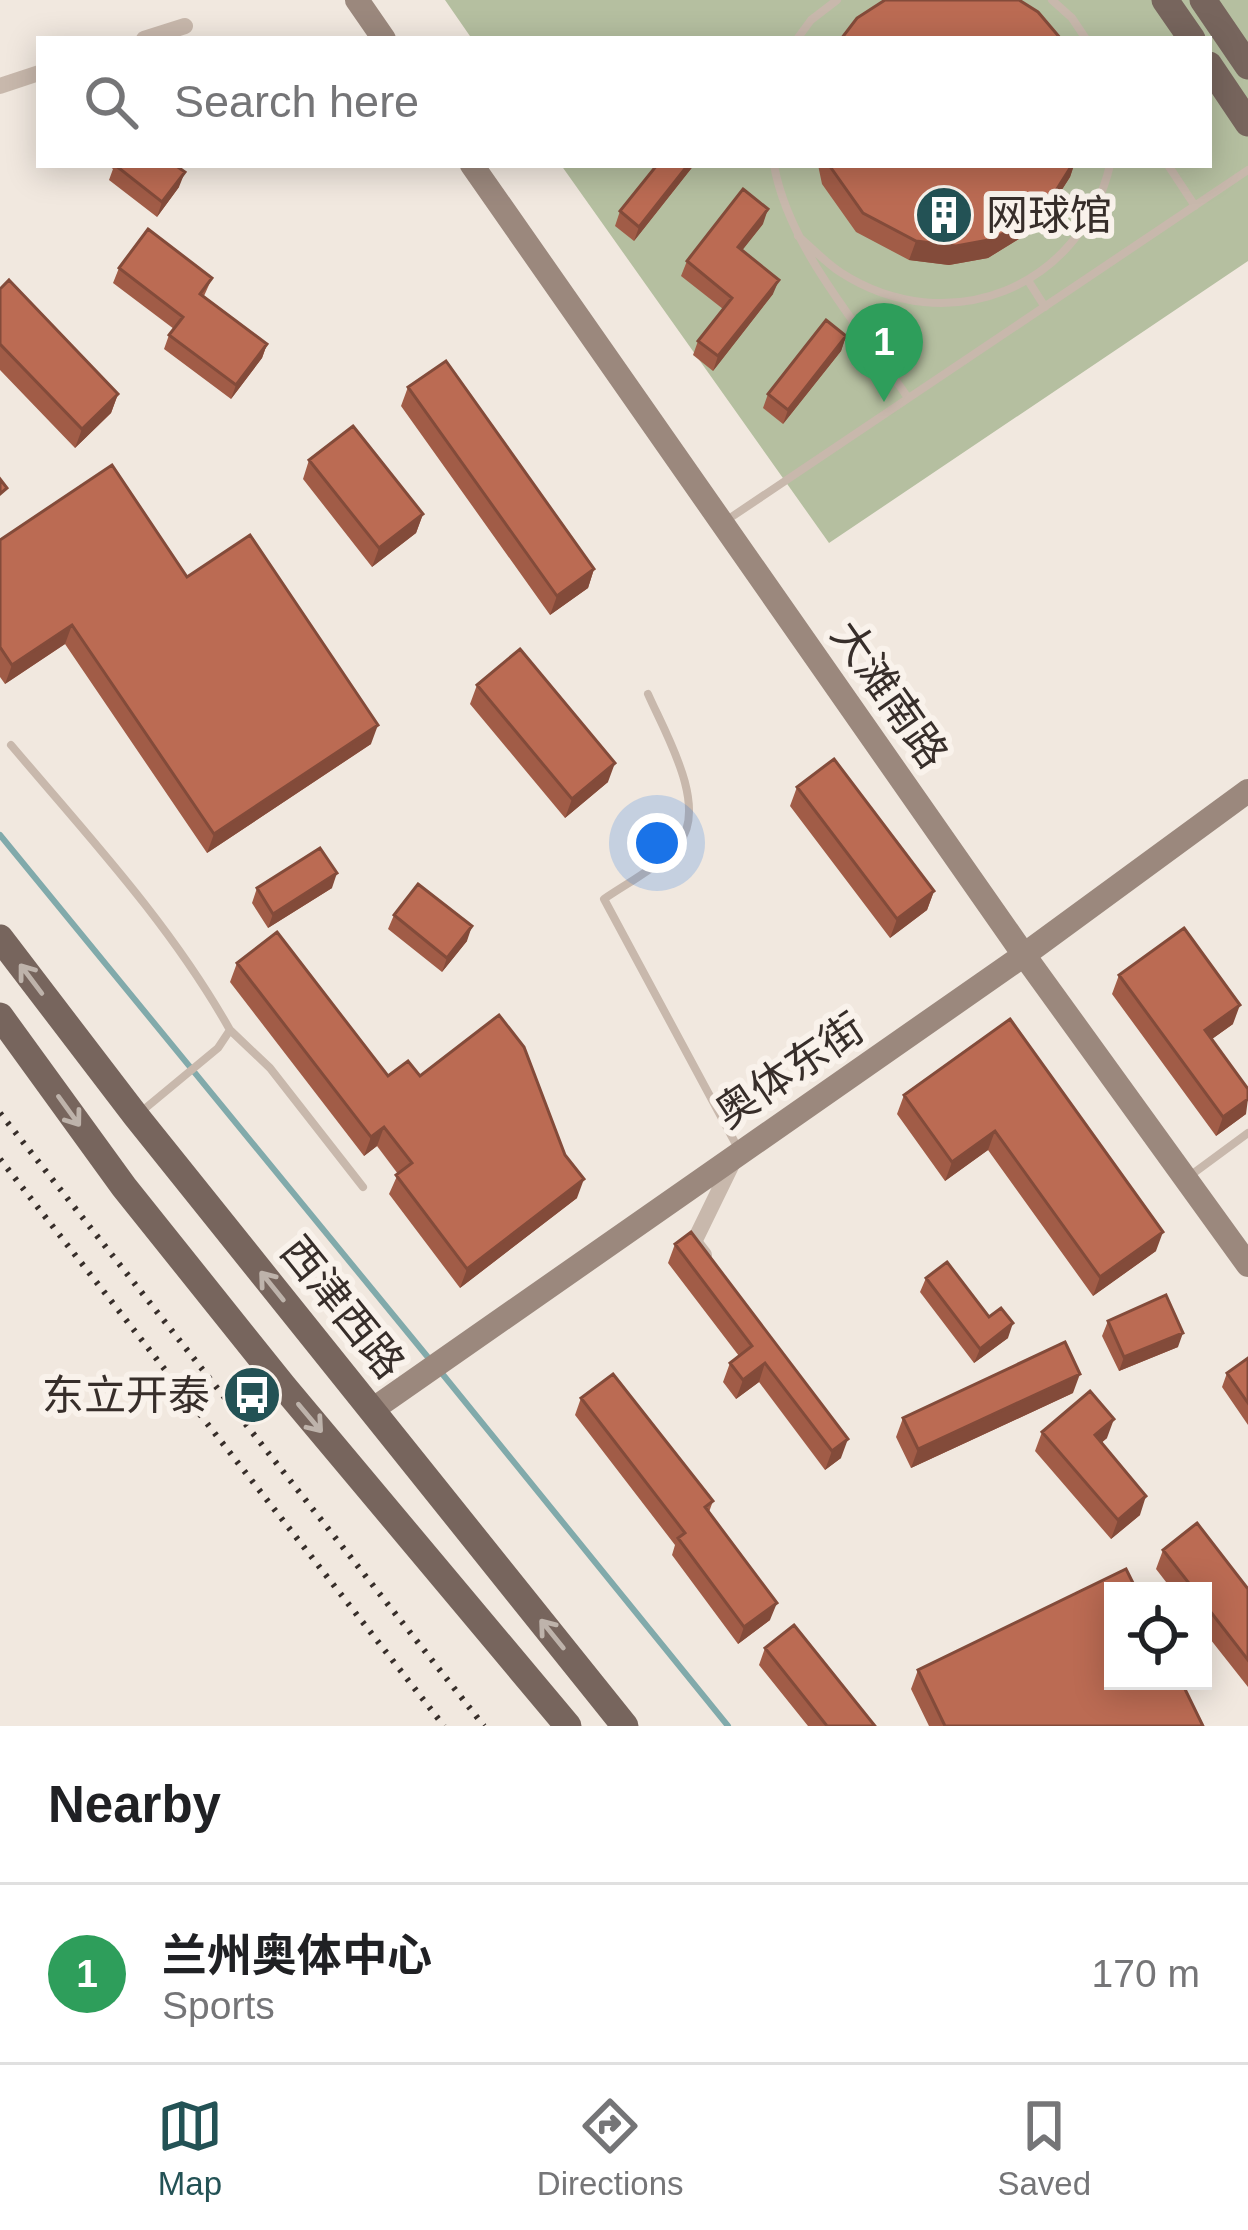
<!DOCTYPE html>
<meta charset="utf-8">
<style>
:root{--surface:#fff;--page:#f2f2f2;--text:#202124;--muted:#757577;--line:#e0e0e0;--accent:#235255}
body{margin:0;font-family:Helvetica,"Noto Sans SC",sans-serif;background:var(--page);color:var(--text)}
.controls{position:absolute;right:36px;bottom:36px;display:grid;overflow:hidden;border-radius:0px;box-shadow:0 6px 30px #0003}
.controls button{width:108px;height:108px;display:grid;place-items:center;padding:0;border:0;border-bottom:3px solid var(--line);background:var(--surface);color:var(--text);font:60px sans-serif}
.you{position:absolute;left:657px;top:843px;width:42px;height:42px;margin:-30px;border:9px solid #fff;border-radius:50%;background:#1a73e8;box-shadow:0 0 0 18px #1a73e833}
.badge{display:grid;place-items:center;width:78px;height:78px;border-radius:50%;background:var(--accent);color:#fff;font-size:39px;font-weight:700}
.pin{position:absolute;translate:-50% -99px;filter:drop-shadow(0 3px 6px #0008)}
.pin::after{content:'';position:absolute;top:63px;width:42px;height:36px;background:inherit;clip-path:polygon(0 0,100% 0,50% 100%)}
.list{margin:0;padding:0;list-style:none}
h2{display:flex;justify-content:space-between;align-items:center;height:156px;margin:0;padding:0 48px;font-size:51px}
h2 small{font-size:39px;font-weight:400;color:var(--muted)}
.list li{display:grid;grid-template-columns:78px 1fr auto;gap:36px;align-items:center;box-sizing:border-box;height:180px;padding:0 48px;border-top:3px solid var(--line)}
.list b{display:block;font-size:45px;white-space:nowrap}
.list p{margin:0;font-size:39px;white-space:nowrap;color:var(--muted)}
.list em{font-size:39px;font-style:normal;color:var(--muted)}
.icon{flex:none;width:66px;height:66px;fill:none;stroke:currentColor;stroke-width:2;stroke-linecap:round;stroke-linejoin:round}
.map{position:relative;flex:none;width:1248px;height:1726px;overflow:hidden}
.search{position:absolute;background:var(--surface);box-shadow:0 6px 30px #0003;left:36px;right:36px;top:36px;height:132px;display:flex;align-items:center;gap:30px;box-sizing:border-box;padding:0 42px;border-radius:0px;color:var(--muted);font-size:45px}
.sheet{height:336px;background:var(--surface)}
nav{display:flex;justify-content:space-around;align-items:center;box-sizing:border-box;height:168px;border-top:3px solid var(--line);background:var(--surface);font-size:33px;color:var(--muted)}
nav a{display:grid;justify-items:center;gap:6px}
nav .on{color:var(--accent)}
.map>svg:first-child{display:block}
.green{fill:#b5bfa0}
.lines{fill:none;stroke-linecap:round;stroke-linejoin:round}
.stream{stroke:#81aaab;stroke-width:6}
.lane{stroke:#c8b8ac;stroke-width:8}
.street{stroke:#c8b8ac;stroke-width:16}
.secondary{stroke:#9b887d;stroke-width:24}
.primary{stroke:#77655d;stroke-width:27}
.rail{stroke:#372e2a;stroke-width:6;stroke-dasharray:3 9;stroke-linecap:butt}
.wall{fill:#a15c47}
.shaded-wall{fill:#834b3a}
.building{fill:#bb6b53;stroke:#834b3a;stroke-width:3}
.oneway{stroke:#beb3ab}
.labels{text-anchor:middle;stroke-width:12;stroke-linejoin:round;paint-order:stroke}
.poi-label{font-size:42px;fill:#372e2a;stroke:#f9f2eb;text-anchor:start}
.street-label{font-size:42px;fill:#372e2a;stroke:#f9f2eb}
</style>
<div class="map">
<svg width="1248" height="1726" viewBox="0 0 1248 1726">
<rect width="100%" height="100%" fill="#f1e8df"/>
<path class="green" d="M445,0H1248V261L829,543L561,165H1209V39H472Z"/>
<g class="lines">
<path class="stream" d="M0,835L431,1361
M440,1371L728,1726"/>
<path class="lane" d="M1052,0L1072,18L1086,39
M797,39L811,20L837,0
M774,165C789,249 861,328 908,398
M1168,165L1195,206
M798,236C812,248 825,262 840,272C948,342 1081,288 1110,165
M1029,282L1045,307
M724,522L1248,170
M648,694C664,731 709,806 679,843C660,866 629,882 604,899L739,1150
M11,745C89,837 171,925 230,1030L218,1048L142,1111
M230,1030L270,1068L363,1187
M1191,1175L1248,1133"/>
<path class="street" d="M144,39L185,26
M0,86L39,73
M704,1255L694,1242L733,1162"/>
<path class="secondary" d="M357,0L384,39
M472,165L1024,955L1248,1265
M372,1410L1024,955L1248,791"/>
<path class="primary" d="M1165,0L1192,39
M1203,0L1248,66
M1209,65L1248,123
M0,938L136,1116L625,1726
M0,1016L124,1187L284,1387L568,1726"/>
<path class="rail" d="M0,1113L484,1726
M0,1159L444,1726"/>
</g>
<path class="wall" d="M108,165H175L179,187L157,217L109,180L113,169Z
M657,165H694L634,241L615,226L620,211Z
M818,165H1074L1070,177L1038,227L988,258L949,265L909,260L856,232L822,184Z
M763,224L742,250L773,294L713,371L693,355L698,341L723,309L681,276L687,261Z
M119,268L212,278L204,296L267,344L262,358L231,399L164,349L169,335L174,329L113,283Z
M0,289L118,394L111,413L75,448L0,370Z
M846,336L841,351L783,424L763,408L768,394Z
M408,387L594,569L588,588L550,615L401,406Z
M309,460L423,514L416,533L372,567L303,479Z
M0,540L187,577L371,744L207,853L65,644L5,684L0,677Z
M477,685L608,782L565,818L470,704Z
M797,787L934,891L927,910L890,938L790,806Z
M257,888H332L268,928L252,903Z
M394,915L467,941L442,972L388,929Z
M237,963L388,1076H420L577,1198L460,1288L389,1194L398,1174L377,1146L364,1156L230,982Z
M1119,975L1233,1024L1212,1039L1246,1114L1216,1136L1112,994Z
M1010,1019L1156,1251L1093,1296L988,1150L945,1181L897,1114L904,1095Z
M675,1244L841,1458L825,1470L759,1382L736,1399L723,1382L730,1363L739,1356L668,1263Z
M926,1278L989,1317L1008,1338L974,1363L920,1292Z
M1108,1321L1178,1347L1119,1371L1102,1336Z
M1248,1358V1425L1222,1387L1227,1373Z
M1073,1393L911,1468L896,1437L903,1418Z
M581,1398L713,1501L709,1512L770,1620L738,1644L672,1555L675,1545L575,1415Z
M1042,1432L1107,1438L1101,1443L1140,1515L1111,1539L1035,1451Z
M1163,1550L1248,1589V1687L1203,1630V1591H1173L1156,1569Z
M765,1648L875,1726H808L759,1665Z
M918,1670L1203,1726H929L911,1689Z"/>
<path class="shaded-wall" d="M688,165H694L634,241L639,227Z
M1072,165H1074L1070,177L1038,227L988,258L949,265L909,260L916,241Z
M185,172L179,187L157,217L162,202Z
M768,209L763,224L733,262L738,247Z
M779,280L773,294L713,371L718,356Z
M846,336L841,351L783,424L788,410Z
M267,344L262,358L231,399L236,385Z
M118,394L111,413L75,448L82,429Z
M423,514L416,533L372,567L379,548Z
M594,569L588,588L550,615L557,596Z
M72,625L65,644L5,684L12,665Z
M378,725L371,744L207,853L214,834Z
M615,763L608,782L565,818L572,799Z
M337,873L332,888L268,928L273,914Z
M934,891L927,910L890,938L897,919Z
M472,926L467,941L442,972L447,958Z
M1240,1005L1233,1024L1198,1049L1205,1030Z
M1248,1099L1246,1114L1216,1136L1223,1117Z
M384,1127L377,1146L364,1156L371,1137Z
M995,1131L988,1150L945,1181L952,1162Z
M584,1179L577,1198L460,1288L467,1269Z
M1163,1232L1156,1251L1093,1296L1100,1277Z
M1013,1323L1008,1338L974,1363L980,1349Z
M1183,1333L1178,1347L1119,1371L1124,1357Z
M765,1363L759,1382L736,1399L743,1380Z
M1080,1374L1073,1393L911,1468L918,1449Z
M1114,1419L1107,1438L1088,1454L1095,1435Z
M848,1439L841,1458L825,1470L832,1451Z
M1146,1496L1140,1515L1111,1539L1118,1520Z
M777,1603L770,1620L738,1644L744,1627Z"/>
<path class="building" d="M885,0H1019L1038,12L1061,39H841L857,18Z
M115,165H175L185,172L162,202Z
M657,165H688L639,227L620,211Z
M829,165H1072L1045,208L994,239L956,246L916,241L863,213Z
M743,189L768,209L738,247L779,280L718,356L698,341L732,298L687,261Z
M148,229L212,278L200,294L267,344L236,385L169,335L183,317L119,268Z
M9,280L118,394L82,429L0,344V289Z
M826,320L846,336L788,410L768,394Z
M446,361L594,569L557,596L408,387Z
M353,426L423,514L379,548L309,460Z
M112,465L187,577L250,535L378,725L214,834L72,625L12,665L0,647V540Z
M0,479L7,488L0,494Z
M520,649L615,763L572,799L477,685Z
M834,759L934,891L897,919L797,787Z
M320,848L337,873L273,914L257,888Z
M418,884L472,926L447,958L394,915Z
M1184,928L1240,1005L1205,1030L1248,1089V1099L1223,1117L1119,975Z
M277,932L388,1076L408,1061L420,1076L499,1015L524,1047L565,1155L584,1179L467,1269L396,1175L412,1163L384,1127L371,1137L237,963Z
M1010,1019L1163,1232L1100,1277L995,1131L952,1162L904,1095Z
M691,1232L848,1439L832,1451L765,1363L743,1380L730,1363L752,1346L675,1244Z
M947,1262L989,1317L1001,1308L1013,1323L980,1349L926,1278Z
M1166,1295L1183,1333L1124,1357L1108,1321Z
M1065,1342L1080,1374L918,1449L903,1418Z
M1248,1358V1403L1227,1373Z
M613,1374L713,1501L705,1507L777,1603L744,1627L678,1538L685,1533L581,1398Z
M1090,1391L1114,1419L1095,1435L1146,1496L1118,1520L1042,1432Z
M1197,1523L1248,1589V1660L1203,1602V1591H1195L1163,1550Z
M1126,1569L1137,1591H1113V1681H1181L1203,1726H945L918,1670Z
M794,1625L875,1726H827L765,1648Z"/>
<defs><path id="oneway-shaft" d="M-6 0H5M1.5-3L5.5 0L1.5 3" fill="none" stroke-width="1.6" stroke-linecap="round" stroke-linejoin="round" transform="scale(3)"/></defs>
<g class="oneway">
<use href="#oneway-shaft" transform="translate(31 979) rotate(-127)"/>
<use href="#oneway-shaft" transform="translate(69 1111) rotate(54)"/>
<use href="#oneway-shaft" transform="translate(272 1286) rotate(-129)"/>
<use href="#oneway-shaft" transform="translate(310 1418) rotate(50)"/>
<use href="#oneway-shaft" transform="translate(552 1634) rotate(-129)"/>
</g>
<defs>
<g id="building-disc" transform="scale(3)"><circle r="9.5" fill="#235255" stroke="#f9f2eb"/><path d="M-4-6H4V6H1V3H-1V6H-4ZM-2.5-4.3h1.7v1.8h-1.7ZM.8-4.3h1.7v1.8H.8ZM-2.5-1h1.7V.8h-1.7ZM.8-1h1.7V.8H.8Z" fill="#fff"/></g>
<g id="bus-disc" transform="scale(3)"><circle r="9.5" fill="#235255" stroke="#f9f2eb"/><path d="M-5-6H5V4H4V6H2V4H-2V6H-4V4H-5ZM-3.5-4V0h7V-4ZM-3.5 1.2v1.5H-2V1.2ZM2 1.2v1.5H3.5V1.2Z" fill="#fff"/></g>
</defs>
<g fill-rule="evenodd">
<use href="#building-disc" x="944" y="215"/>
<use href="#bus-disc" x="252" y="1395"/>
</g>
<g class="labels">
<g class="poi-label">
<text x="986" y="230">网球馆</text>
<text x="210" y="1410" text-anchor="end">东立开泰</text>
</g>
<g class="street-label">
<text transform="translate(890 694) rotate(55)" y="15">大滩南路</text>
<text transform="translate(789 1070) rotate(-34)" y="15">奥体东街</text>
<text transform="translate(343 1307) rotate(51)" y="15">西津西路</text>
</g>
</g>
</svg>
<div class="controls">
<button><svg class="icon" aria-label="locate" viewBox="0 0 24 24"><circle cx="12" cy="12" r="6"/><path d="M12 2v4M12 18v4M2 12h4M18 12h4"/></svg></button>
</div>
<div class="you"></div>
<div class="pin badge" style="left:884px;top:402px;background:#2e9e5b">1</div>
<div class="search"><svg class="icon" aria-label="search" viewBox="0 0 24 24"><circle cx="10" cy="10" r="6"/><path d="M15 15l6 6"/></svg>Search here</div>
</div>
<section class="sheet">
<h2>Nearby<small></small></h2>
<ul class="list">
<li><span class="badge" style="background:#2e9e5b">1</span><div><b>兰州奥体中心</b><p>Sports</p></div><em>170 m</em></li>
</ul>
</section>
<nav>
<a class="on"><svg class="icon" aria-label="map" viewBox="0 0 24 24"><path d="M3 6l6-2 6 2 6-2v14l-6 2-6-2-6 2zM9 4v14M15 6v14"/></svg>Map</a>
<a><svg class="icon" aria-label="directions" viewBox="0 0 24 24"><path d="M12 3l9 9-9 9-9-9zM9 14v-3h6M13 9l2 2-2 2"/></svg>Directions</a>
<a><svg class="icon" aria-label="saved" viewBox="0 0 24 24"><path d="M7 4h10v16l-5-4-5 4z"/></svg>Saved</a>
</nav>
